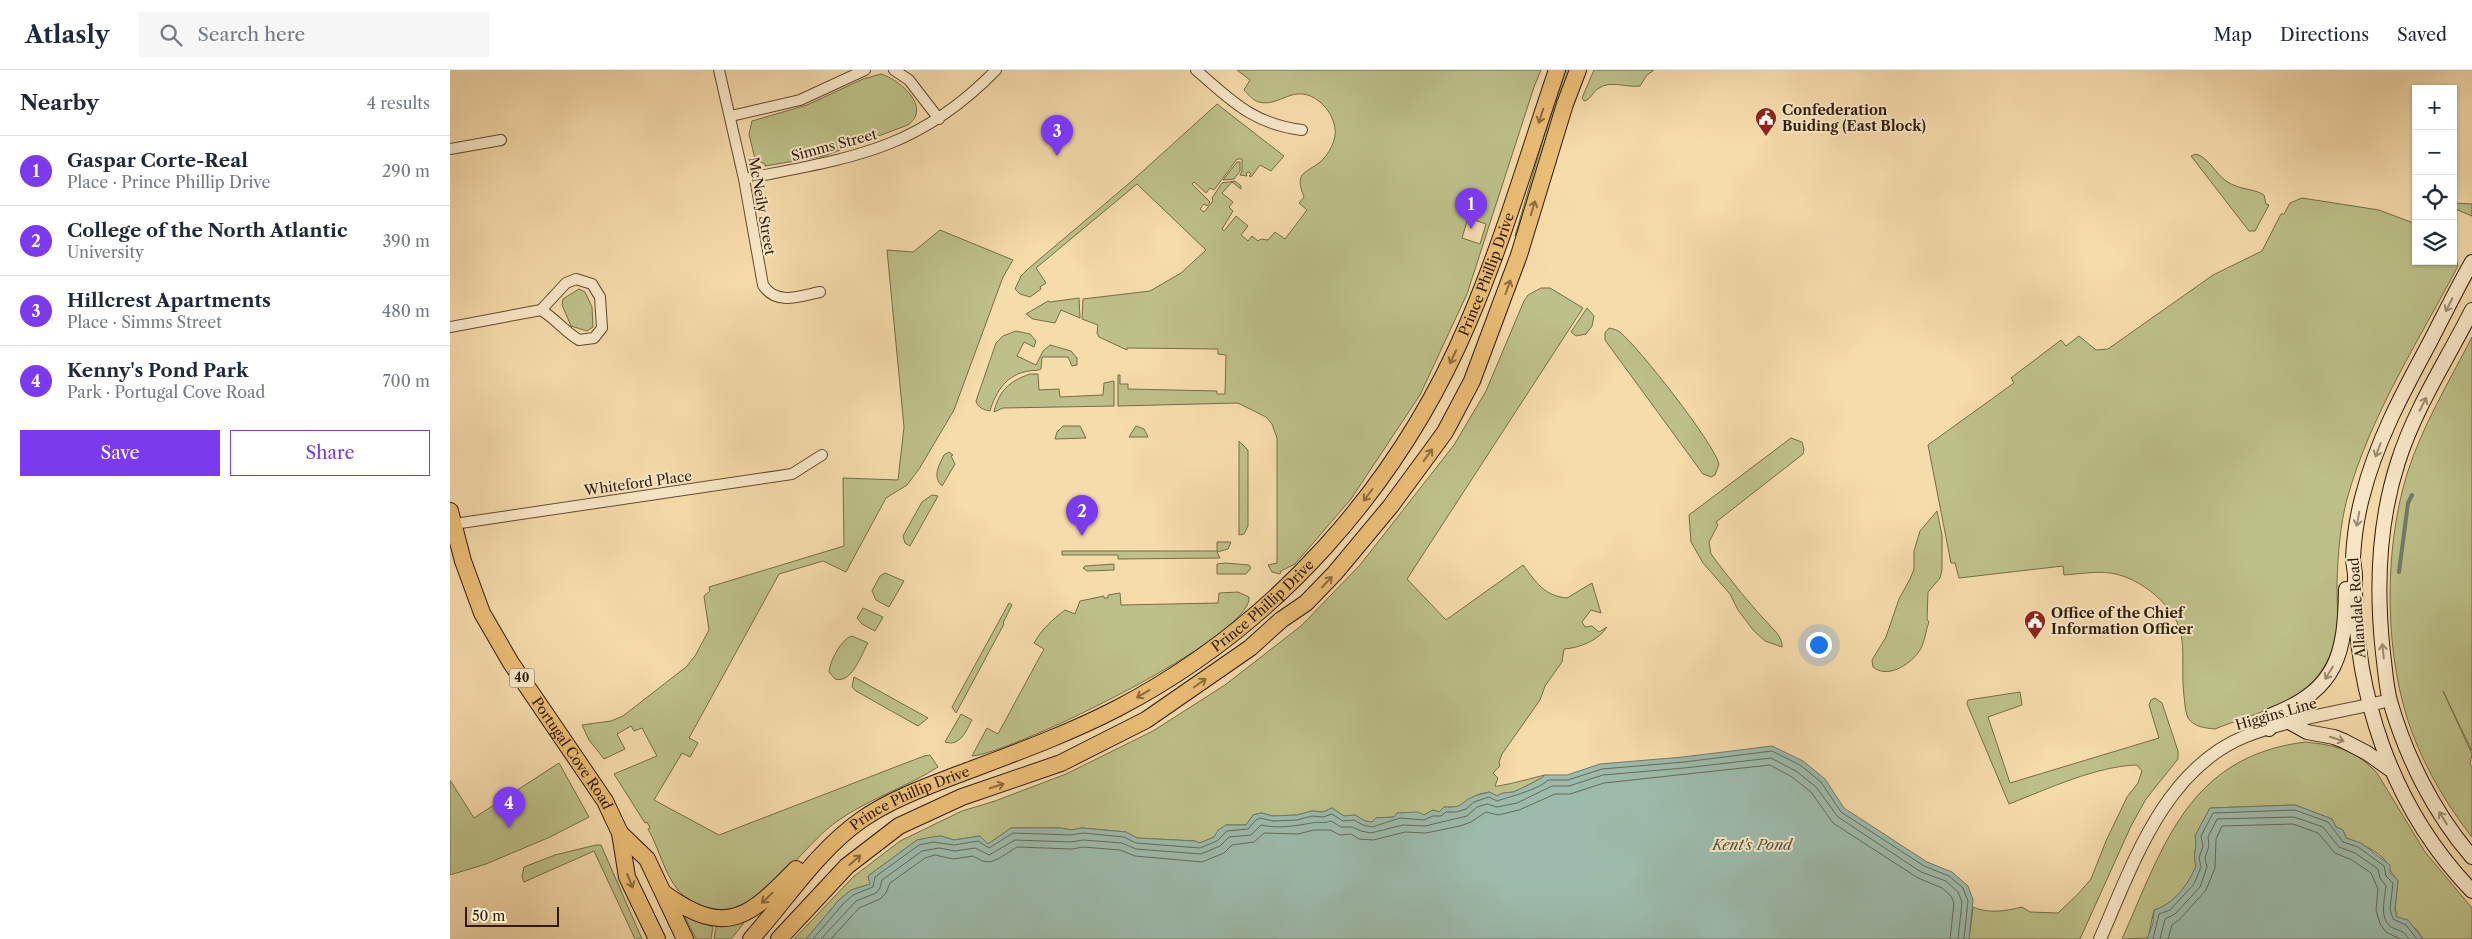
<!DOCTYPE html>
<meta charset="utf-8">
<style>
:root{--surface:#fff;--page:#f6f6f7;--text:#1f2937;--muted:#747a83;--line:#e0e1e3;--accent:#7c3aed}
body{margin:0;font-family:"Libre Caslon Text",serif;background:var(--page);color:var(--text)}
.controls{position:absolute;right:15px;top:15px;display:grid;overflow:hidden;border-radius:0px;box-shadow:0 1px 4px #0004}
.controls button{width:45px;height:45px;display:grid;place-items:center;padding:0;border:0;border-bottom:1px solid var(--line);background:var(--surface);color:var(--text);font:25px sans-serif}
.scale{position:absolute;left:15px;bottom:12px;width:94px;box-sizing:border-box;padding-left:5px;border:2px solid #2e1a05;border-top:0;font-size:14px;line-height:18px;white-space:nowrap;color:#2e1a05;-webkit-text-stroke:4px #f9e8c8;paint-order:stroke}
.you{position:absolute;left:1368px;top:574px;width:18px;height:18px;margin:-12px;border:4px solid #fff;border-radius:50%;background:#1a73e8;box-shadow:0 0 0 8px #1a73e833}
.badge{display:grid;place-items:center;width:32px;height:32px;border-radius:50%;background:var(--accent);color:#fff;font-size:16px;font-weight:700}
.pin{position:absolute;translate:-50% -41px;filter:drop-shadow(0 1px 2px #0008)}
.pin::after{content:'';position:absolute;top:26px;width:18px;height:15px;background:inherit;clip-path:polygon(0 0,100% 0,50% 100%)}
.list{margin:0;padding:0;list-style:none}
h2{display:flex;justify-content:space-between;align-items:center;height:65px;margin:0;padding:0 20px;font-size:21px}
h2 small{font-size:16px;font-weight:400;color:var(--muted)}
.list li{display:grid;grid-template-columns:32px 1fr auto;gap:15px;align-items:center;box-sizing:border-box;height:70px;padding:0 20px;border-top:1px solid var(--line)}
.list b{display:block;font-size:19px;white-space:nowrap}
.list p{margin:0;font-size:16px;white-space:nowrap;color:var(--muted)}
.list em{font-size:16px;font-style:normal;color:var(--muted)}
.actions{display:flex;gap:10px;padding:15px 20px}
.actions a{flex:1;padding:11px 0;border:1px solid var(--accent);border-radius:0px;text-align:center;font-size:18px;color:var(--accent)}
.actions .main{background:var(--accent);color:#fff}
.icon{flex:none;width:28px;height:28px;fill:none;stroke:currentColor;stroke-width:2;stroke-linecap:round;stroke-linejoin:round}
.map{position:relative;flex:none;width:2022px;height:869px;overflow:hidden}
header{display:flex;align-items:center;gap:30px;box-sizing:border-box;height:70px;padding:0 25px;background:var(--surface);border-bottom:1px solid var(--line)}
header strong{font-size:24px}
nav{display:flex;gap:28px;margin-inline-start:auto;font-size:18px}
.search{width:350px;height:45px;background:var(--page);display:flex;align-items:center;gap:12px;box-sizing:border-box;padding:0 18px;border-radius:0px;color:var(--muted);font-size:19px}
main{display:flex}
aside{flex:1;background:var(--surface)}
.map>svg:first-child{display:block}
.green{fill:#bdc088;stroke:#766d46;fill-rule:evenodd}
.water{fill:#9dbbac;stroke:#717b69}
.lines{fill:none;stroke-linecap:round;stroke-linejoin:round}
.shore{stroke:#666a58;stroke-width:1}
.stream{stroke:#717b69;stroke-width:4}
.minor-casing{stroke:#604a2e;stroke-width:12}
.tertiary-casing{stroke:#604a2e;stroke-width:14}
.secondary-casing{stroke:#2e1a05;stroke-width:16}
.primary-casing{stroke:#2e1a05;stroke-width:18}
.minor{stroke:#f9e8c8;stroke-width:10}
.tertiary{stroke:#f9e8c8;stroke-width:12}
.secondary{stroke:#f9e8c8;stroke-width:14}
.primary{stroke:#ebbe76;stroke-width:16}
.oneway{stroke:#8c6c3e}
.oneway2{stroke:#9e8b70}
.labels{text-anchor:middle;stroke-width:4;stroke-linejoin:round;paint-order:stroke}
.shield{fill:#f9e8c8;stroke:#6b5840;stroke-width:1}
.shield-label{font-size:12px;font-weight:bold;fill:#2e1a05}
.poi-label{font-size:14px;font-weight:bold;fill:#2e1a05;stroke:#f9e8c8;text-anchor:start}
.street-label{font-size:14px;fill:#2e1a05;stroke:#f9e8c8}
.water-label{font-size:15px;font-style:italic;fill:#55523f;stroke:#f9e8c8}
</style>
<header>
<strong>Atlasly</strong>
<div class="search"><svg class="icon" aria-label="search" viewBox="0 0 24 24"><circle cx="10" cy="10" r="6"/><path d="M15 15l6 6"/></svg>Search here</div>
<nav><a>Map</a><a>Directions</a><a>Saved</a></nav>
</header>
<main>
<aside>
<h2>Nearby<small>4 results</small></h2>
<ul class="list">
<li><span class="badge">1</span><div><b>Gaspar Corte-Real</b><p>Place · Prince Phillip Drive</p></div><em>290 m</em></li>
<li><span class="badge">2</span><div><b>College of the North Atlantic</b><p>University</p></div><em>390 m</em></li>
<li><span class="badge">3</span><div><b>Hillcrest Apartments</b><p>Place · Simms Street</p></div><em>480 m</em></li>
<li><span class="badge">4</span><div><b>Kenny's Pond Park</b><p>Park · Portugal Cove Road</p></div><em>700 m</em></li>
</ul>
<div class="actions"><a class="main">Save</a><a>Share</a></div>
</aside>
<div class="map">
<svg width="2022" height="869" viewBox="0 0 2022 869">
<rect width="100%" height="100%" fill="#f6dbab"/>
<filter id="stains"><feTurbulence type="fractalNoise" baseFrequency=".004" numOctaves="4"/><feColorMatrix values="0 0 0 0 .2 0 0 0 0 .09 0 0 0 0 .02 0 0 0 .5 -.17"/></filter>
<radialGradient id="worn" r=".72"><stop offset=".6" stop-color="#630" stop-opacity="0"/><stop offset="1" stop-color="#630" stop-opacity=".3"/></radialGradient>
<path class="green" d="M787,0H1091L1084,17L1017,224L970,325L901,429L845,494L831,501L830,504L822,502L818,495L827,493V368L822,354L816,347L788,333L668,336V305H670V314H678V319L767,321V324H775L776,285L768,284V279L677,278V280L649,267L647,263L648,255L632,249L633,229L700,221L731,203L756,180L687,114L586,198L596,213L590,217L591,219L580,227L570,224L565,219L571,206L578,199L683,110L767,34L834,86L821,101L810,95L801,107L799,106L801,104L799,102L796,103L797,106L790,105L792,101V89H787L764,120L760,118L756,123L744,112L742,114L760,132L757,136L754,134L750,139L754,142L763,131L762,128L772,113L785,111L791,116V119L782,112L772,123L783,132L779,137L783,141L772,159L774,161L786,146L798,156L791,165L798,171L802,166L808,171L811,169L818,170L825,162L835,169L857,140L849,133L854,127C844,102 855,104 870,92C879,85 887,69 885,58C883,47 878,39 870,32C844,11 830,38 809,32C803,31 798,24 794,20L800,10ZM1018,148L1036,154L1030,174L1012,168Z
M1113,0H1125L1065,166Z
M1144,0H1204L1197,5L1190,16C1177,18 1161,10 1149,18C1142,22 1141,30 1134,31L1132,28Z
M431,4C450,10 482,37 458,55L374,86L315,96V94L305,89L299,64L302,51L357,35L413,9Z
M1746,84C1758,87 1766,104 1776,111C1791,121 1804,118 1814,125L1816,134L1819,135L1805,161H1799L1741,86Z
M787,92H790V101L784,109L773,110Z
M1852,128L1929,140L1966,154V191H2003V177L2008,196C1968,272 1920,346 1897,429C1890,455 1888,485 1887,512C1887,548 1892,571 1870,603C1848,635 1799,645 1765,659C1755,658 1744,657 1738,648C1735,642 1735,633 1734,626C1729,582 1744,558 1704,524C1692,514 1676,505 1660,503C1646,501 1629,504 1614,505L1613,496L1509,508L1505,493H1501L1478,375L1564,313L1561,308L1611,270L1616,276L1629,266L1646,280L1658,279L1763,205L1812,181L1831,144H1834L1840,133Z
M2003,133L2022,134V146L2003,138Z
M490,160L563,190L553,207L504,340L469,399L457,415L436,428L396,502L373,491L329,504L239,668L248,673L240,687L232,683L204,730L269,765L474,686L480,685L488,697C457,717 418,729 386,752C349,778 302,860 250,835C242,831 234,827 228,820C214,803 209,778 198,759L200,758L197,752L195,753L164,704L207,686L192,658L184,661L181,656L167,664L175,679L154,689L139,670L132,655L161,651L173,646L236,597L245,586L259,560L254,526L260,521L259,517L394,476L393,408L448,410L454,357L437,180L463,182Z
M1091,218H1100L1133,238L957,509L996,550L1073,495C1086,512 1094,526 1117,528L1142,513L1151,543L1141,540L1132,552L1135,557L1142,556L1149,562L1157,557C1149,570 1130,578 1114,579L1112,592L1095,616L1090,630L1052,684L1049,692L1050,696L1043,703L1048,708L1045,716C1050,717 1086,707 1095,705C1093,708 1067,721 1063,722C1056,723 1053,722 1047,726L1039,722C1034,723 1028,724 1023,727C1008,734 1015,738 994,737L989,742L983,740L974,745L947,743L945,747L926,748L922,752L915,751L905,745L894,746L882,738L873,742L862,741L847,745L823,746L811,743L803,745L796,755H776L764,767L750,773L745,771L687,768L676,762L632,758L621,760L611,758H561L538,774L530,766L504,770L491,766L467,770L418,806L420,814L401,820L389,830L356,869H344L403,807L450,771L512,741L545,731L616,704L703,661L775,615L851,556L910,495L1004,375L1036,321L1074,231L1078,225Z
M129,219L135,222L142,237L143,257L137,261L121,256L112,235L113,229Z
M629,228L630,248L611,240L605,253L583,249L576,244L598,231L600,232Z
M1137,238L1144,246L1142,256L1136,264L1126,266L1121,262Z
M1159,258C1164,259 1167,260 1170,262C1190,279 1263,372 1269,394L1265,405L1261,407L1253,404L1155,270V263Z
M566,261L580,264L586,271L584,277L574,272L567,286L586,295L593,281L600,275L621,281L627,288V295L622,296L618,287H592L591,299C587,301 583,300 579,301C557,304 546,321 540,341C534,340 528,338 526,331L546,273L553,266Z
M2022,267V681L1993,621L2022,684L2020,694L2022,697V767C1998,737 1977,701 1963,665C1934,589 1933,482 1957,404C1972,356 1999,312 2022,267Z
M580,304H588L589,320L609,319L610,327L653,325L654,313L664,311V336L553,338L544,342C549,320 560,311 580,304Z
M613,356H630L636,368L605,369L607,362Z
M686,356L694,359L698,367H679Z
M1341,368L1352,372L1354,379L1353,384L1266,452L1268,455L1259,472L1261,484C1281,511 1302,537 1325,561C1329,565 1333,573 1332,577L1315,571L1303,560L1288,540L1280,524L1253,493L1241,472L1239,445Z
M789,371L798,380V456L794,464L789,465Z
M499,382L503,385L501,386L505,394L492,416C482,406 489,396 494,385Z
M482,425L488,426L460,476L455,473L453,466L472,432Z
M1487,441L1492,465V500L1490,508L1478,522L1477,549L1479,552C1475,562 1475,574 1468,583C1459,595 1437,609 1423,597L1422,590L1436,567L1449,529L1460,509L1464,499V481L1470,461Z
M767,472H781L778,479L767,482L770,488L668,489V485H612V481H767Z
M775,493L799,495L801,498L796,504H767V494Z
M664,494V500L637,501L633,498L635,496Z
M435,503L454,511L439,537L426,530L422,521L430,506Z
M788,522L799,527C804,566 563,683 522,686L537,658L548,664L594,579L584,573C592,559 602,550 615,540L625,544L630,531L654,526V528H658V525L670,523L671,535L768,533L769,523Z
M559,533L562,535L553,553L554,554L506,643L502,637Z
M413,538L433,547L425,561L412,554L407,548Z
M402,566L418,573C411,585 402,614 385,609L379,602C380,591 391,569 402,566Z
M404,607L478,648L468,656L406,621L402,617Z
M1570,622L1572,635L1538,647L1560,713L1709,668L1699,635L1701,630L1705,628L1712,633L1728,681V689L1696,729L1681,756L1630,869H1519L1523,837C1538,844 1556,841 1572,837L1580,842L1608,843L1628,824L1641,809L1656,771L1677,727L1688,713L1692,701L1687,695C1647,696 1597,719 1559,734L1517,634L1518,630Z
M511,644L522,650C516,661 510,677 495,672Z
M1855,672C1886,675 1905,680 1927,703L1975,782L2022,838V869H1973L1966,859L1947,847L1945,839L1948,810C1939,802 1938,793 1932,787C1925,780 1905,771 1896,768L1893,760L1886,757L1882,749L1845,735L1760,738L1745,766C1748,777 1742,785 1746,796C1738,815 1724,834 1704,840L1698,868L1672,869C1714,775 1738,687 1855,672Z
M109,693L139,747L100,767L36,794L0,805V710L24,748Z
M146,775H151L192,869H185L144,781L74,812L72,807L74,797L105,785Z
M236,845L263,857L261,869H246L235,847Z
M293,852L294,853L281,869H264L266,857Z"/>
<path class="water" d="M1322,676L1353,691L1375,709L1394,738L1477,792L1502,802L1518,816L1523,830L1519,869H356L389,830L401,820L420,814L418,806L467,770L482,767L491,766L504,770L530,766L538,774L561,758H611L621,760L632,758L676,762L687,768L745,771L750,773L764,767L768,760L776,755H796L803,745L811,743L823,746L847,745L862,741L873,742L882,738L894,746L905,745L915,751L922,752L926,748L944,747L947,743L968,742L974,745L983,740L989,742L994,737C1016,738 1008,733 1023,727C1028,724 1034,724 1039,722L1047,726C1053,722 1056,723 1063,722C1067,721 1093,708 1095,705H1117L1150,694L1233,687Z
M1845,735L1882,749L1886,757L1893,760L1896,768L1911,773L1940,795V803L1948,810L1945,839L1947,847L1958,850L1973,869H1697L1703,853L1704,840C1724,834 1738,815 1746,796C1742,785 1748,777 1745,766L1760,738Z"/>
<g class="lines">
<path class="shore" d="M363,869L393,834L403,825L423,817L425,807L469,775L483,772L504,775L528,771L539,778L563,763L621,765L633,763L674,767L686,773L750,778L767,771L777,761L798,759L806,750L810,748L823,751L847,750L862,746L873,747L882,744L893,751L904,750L913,755L922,757L950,748L974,750L983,746H991L996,742H1006L1016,739L1024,732L1039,727L1047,731C1059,727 1090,719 1098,710H1118L1152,699L1234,692L1322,681L1350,695L1371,712L1391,742L1474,796L1499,806L1513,818L1518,831L1514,869
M371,869L406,831L426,823L430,818L432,810L472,781L489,778L505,781L525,778L539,785L565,770L621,772L633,770L672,773L686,779L751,784L770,776L779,767L801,765L811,755C829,759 843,756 862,753C868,751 874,754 881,751L891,757H902L911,761L921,763L953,755L975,756L1017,746L1027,737L1037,734L1047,737L1067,733L1102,716H1119L1153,705L1234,698L1321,688L1346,701L1366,717L1388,747L1471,802L1496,811L1508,822L1512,832L1508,869
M381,869L409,838L430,829L436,823L440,813L475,788L485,785L503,789L523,786L532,791L540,792L548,789L567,777L622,779L633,777L670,780L685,786L752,792L774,783L782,775L804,772L814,763L848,764L864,760H880L890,765L901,764L909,769L923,770L955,762L976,763L1010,756L1021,752L1036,742L1048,745L1069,740L1105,724H1120L1154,713L1320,695L1342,707L1361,722L1383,753L1468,808L1492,818L1501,826L1504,833L1500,869
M1703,869L1709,844L1720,840L1744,814L1751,797L1749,788L1753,776L1751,766L1763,743L1845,740L1878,752L1893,772L1908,777L1934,796L1936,806L1943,813L1940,839L1943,849L1956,855L1967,869
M1710,869L1715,849L1725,844L1750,817L1757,797L1755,788L1759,776L1758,767L1767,749L1844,747L1873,757L1889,777L1905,783L1928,799L1930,808L1936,816C1935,828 1928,851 1943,858C1951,861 1955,862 1959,869
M1718,869L1722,855L1730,849L1756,820L1765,798L1766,769L1772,756L1843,754L1868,763L1885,783L1902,790L1921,803L1928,819L1926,840L1930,854L1936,862L1950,869"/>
<path class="stream" d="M1949,502L1958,433L1962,425"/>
<g class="minor-casing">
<path id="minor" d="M269,0L294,109L313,215C326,236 350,226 370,222
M444,0L459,10L489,49
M746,0C782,31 803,54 852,60
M281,46L350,30L415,0
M0,79L51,70
M294,109C400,88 467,81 546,0
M0,257L91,240L116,213L126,209L142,214L150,227L152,258L144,268L129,270C114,261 106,249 91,240
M4,454L342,404L372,385"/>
</g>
<g class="tertiary-casing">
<path id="tertiary" d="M1650,869C1683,794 1714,699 1796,666C1842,648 1892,642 1940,630"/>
</g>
<g class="secondary-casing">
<path id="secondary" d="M2022,192C2007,218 1994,245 1980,272C1953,322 1926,372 1912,428C1907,447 1904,468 1903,488C1903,494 1905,500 1905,506C1903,622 1941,737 2022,821
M2022,240C1997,290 1965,338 1948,392C1928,454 1926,519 1933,583C1935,598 1936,616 1940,631C1956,687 1984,743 2022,787
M1841,653L1857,662L1884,667L1894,671L1917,683L1941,700
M1819,659L1822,645C1888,619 1895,584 1896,519"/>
</g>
<g class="primary-casing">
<g id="primary">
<path id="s1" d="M0,441L13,491L32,543L61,593L155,731L170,763L177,807L207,869"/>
<path d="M170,763L197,789L235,869"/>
<path d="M215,824C277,869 300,846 346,799"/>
<path id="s2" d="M301,869C337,829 366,782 411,750C441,729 478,716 512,703C565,683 618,664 668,638C825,556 949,416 1018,253C1053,171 1078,85 1107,0"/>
<path d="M329,869L397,796L449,756L512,727L611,693L696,650L800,578L831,550L856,533L885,503L940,437L979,384L995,362L1022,311L1069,185L1115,34L1128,0"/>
</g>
</g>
<use href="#minor" class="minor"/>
<use href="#tertiary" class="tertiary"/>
<use href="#secondary" class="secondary"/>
<use href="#primary" class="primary"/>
</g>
<defs><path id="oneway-shaft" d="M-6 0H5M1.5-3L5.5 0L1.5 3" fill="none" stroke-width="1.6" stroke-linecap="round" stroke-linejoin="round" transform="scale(1.25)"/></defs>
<g class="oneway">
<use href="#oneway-shaft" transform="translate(1091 46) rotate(107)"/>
<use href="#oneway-shaft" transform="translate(1083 138) rotate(-73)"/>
<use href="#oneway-shaft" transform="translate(1058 217) rotate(-70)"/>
<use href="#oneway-shaft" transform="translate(1003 287) rotate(115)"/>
<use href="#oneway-shaft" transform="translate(978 385) rotate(-54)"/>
<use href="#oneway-shaft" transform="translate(918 425) rotate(127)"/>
<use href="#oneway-shaft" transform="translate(877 512) rotate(-47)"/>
<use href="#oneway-shaft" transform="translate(750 613) rotate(-35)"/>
<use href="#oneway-shaft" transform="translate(693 624) rotate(149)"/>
<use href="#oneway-shaft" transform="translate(547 716) rotate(-18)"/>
<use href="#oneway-shaft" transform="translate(405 790) rotate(-41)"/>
<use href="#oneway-shaft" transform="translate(180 811) rotate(68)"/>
<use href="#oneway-shaft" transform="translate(317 828) rotate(136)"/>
</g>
<g class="oneway2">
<use href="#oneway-shaft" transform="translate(1999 235) rotate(117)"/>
<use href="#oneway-shaft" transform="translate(1973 334) rotate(-63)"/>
<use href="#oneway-shaft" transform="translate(1928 380) rotate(111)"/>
<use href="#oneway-shaft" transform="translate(1908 449) rotate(100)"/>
<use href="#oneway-shaft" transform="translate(1933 581) rotate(-96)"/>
<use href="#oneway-shaft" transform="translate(1879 603) rotate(121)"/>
<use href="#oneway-shaft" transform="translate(1887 669) rotate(18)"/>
<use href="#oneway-shaft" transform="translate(1993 748) rotate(-122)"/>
</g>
<defs>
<g id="civic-pin" transform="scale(1.125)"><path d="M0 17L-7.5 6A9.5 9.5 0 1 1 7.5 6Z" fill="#8f2418" stroke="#f9e8c8"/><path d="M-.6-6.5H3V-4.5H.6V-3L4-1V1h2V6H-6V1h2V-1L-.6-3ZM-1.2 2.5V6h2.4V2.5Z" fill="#fff"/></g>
</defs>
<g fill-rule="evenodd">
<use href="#civic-pin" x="1316" y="48"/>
<use href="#civic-pin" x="1585" y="551"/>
</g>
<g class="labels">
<rect class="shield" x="59.5" y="598.5" width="25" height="19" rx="4"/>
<g class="shield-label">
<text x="72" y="612">40</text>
</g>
<g class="poi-label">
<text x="1332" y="45">Confederation<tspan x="1332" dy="16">Buiding (East Block)</tspan></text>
<text x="1601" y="548">Office of the Chief<tspan x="1601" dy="16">Information Officer</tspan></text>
</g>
<g class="street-label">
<text transform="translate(384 75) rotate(-15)" y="5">Simms Street</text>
<text transform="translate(312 136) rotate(80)" y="5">McNeily Street</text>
<text dy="5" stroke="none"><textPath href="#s2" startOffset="1026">Prince Phillip Drive</textPath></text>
<text transform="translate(188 413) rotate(-8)" y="5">Whiteford Place</text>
<text dy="5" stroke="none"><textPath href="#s2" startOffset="621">Prince Phillip Drive</textPath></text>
<text transform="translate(1907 538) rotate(-94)" y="5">Allandale Road</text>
<text transform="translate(1826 644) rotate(-16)" y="5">Higgins Line</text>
<text dy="5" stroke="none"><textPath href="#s1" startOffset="274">Portugal Cove Road</textPath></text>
<text dy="5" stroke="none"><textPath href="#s2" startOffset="216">Prince Phillip Drive</textPath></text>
</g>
<g class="water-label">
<text x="1302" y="780">Kent's Pond</text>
</g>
</g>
<rect width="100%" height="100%" filter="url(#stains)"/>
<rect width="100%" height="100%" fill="url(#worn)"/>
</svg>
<div class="controls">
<button>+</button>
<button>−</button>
<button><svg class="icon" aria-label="locate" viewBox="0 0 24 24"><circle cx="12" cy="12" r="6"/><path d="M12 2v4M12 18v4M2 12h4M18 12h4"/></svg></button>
<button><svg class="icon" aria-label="layers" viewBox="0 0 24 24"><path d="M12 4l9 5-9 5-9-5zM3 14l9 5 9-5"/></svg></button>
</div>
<div class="scale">50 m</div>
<div class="you"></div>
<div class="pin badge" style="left:1021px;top:159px">1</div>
<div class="pin badge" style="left:632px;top:466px">2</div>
<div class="pin badge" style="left:607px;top:86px">3</div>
<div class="pin badge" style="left:59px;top:758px">4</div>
</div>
</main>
